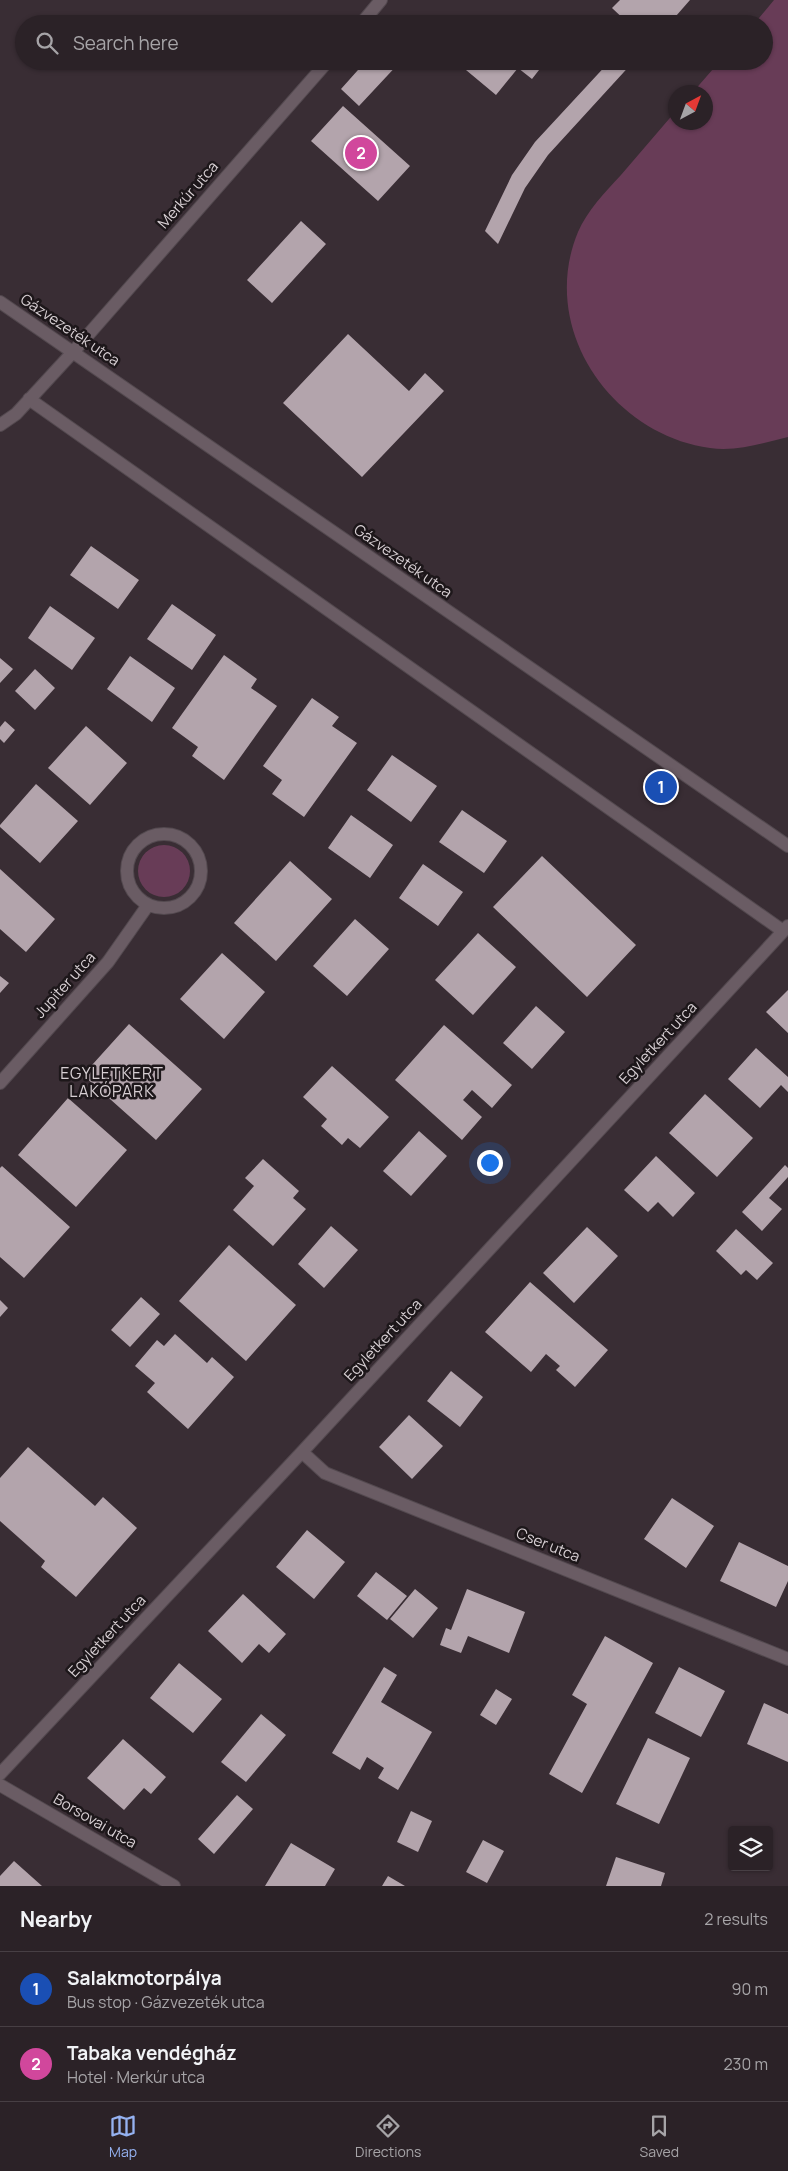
<!DOCTYPE html>
<meta charset="utf-8">
<style>
:root{--surface:#2b2227;--page:#332a2f;--text:#f1f3f6;--muted:#a6a4a7;--line:#473f44;--accent:#95b2f1}
body{margin:0;font-family:Manrope,sans-serif;background:var(--page);color:var(--text)}
.controls{position:absolute;right:15px;bottom:15px;display:grid;overflow:hidden;border-radius:5px;box-shadow:0 1px 4px #0004}
.controls button{width:45px;height:45px;display:grid;place-items:center;padding:0;border:0;border-bottom:1px solid var(--line);background:var(--surface);color:var(--text);font:25px sans-serif}
.compass{position:absolute;left:668px;top:85px;width:45px;height:45px;border-radius:50%;background:var(--surface);box-shadow:0 1px 4px #0004;rotate:41deg}
.you{position:absolute;left:489px;top:1162px;width:18px;height:18px;margin:-12px;border:4px solid #fff;border-radius:50%;background:#1a73e8;box-shadow:0 0 0 8px #1a73e833}
.badge{display:grid;place-items:center;width:32px;height:32px;border-radius:50%;background:var(--accent);color:#fff;font-size:16px;font-weight:700}
.pin{position:absolute;translate:-50% -50%;border:2px solid #fff;box-shadow:0 1px 5px #0006}
.list{margin:0;padding:0;list-style:none}
h2{display:flex;justify-content:space-between;align-items:center;height:65px;margin:0;padding:0 20px;font-size:21px}
h2 small{font-size:16px;font-weight:400;color:var(--muted)}
.list li{display:grid;grid-template-columns:32px 1fr auto;gap:15px;align-items:center;box-sizing:border-box;height:75px;padding:0 20px;border-top:1px solid var(--line)}
.list b{display:block;font-size:19px;white-space:nowrap}
.list p{margin:0;font-size:16px;white-space:nowrap;color:var(--muted)}
.list em{font-size:16px;font-style:normal;color:var(--muted)}
.icon{flex:none;width:28px;height:28px;fill:none;stroke:currentColor;stroke-width:2;stroke-linecap:round;stroke-linejoin:round}
.map{position:relative;flex:none;width:788px;height:1886px;overflow:hidden}
.search{position:absolute;background:var(--surface);box-shadow:0 1px 4px #0004;left:15px;right:15px;top:15px;height:55px;display:flex;align-items:center;gap:12px;box-sizing:border-box;padding:0 18px;border-radius:28px;color:var(--muted);font-size:19px}
.sheet{height:215px;background:var(--surface)}
nav{display:flex;justify-content:space-around;align-items:center;box-sizing:border-box;height:70px;border-top:1px solid var(--line);background:var(--surface);font-size:14px;color:var(--muted)}
nav a{display:grid;justify-items:center;gap:2px}
nav .on{color:var(--accent)}
.map>svg:first-child{display:block}
.green{fill:#683c57}
.building{fill:#b3a4ac}
.lines{fill:none;stroke-linecap:round;stroke-linejoin:round}
.minor-casing{stroke:#53494f;stroke-width:14}
.minor{stroke:#6a5c64;stroke-width:12}
.labels{text-anchor:middle;stroke-width:5;stroke-linejoin:round;paint-order:stroke}
.street-label{font-size:15px;fill:#d7cfd3;stroke:#1d171a}
.neighbourhood-label{font-size:16px;letter-spacing:1px;fill:#d7cfd3;stroke:#1d171a}
</style>
<div class="map">
<svg width="788" height="1886" viewBox="0 0 788 1886">
<rect width="100%" height="100%" fill="#392d34"/>
<path class="green" d="M774,0H788V437C763,443 736,452 710,448C611,434 538,328 578,232C587,211 605,192 621,175C639,154 657,133 675,112L676,122H706V92H693L720,61H764V24H754Z
M138 871a26 26 0 1 1 52 0a26 26 0 1 1-52 0Z"/>
<path class="building" d="M620,0H690L669,24H629L612,8Z
M366,61H401L359,106L341,89Z
M464,61H546L532,79L518,68L496,95L460,65Z
M610,61H634L548,155L525,188L498,244L485,231L512,175L535,142Z
M343,106L410,166L378,201L311,141Z
M301,221L326,244L272,303L247,280Z
M348,334L409,391L425,373L444,391L362,477L283,403Z
M91,546L139,580L118,609L70,575Z
M172,604L216,635L192,670L147,639Z
M50,606L95,638L72,670L28,638Z
M224,655L257,679L251,688L277,706L224,780L192,756L198,747L172,728Z
M130,656L175,688L152,722L107,689Z
M0,658L13,669L0,683Z
M35,669L55,688L35,710L15,691Z
M312,698L339,717L332,726L357,743L304,817L272,794L282,780L263,766Z
M5,721L15,730L4,743L0,739V727Z
M86,726L127,763L90,805L48,768Z
M392,755L437,786L411,822L367,790Z
M36,784L78,821L40,863L0,827V825Z
M462,810L507,841L484,873L439,842Z
M351,815L393,845L370,878L328,848Z
M542,856L636,945L587,997L493,907Z
M290,861L332,899L276,961L234,923Z
M423,864L463,892L438,926L399,898Z
M0,869L55,919L26,952L0,929Z
M355,919L389,949L347,996L313,966Z
M478,933L516,967L473,1015L435,980Z
M222,953L265,992L224,1039L180,999Z
M0,976L9,983L0,993Z
M788,990V1033L766,1012Z
M536,1006L565,1032L532,1069L503,1043Z
M129,1024L202,1089L156,1140L83,1075Z
M444,1025L512,1085L492,1108L472,1090L463,1100L482,1117L462,1140L395,1080Z
M756,1048L788,1077V1092L781,1085L760,1108L728,1079Z
M332,1066L389,1117L360,1148L348,1138L342,1145L321,1126L327,1119L303,1097Z
M705,1094L753,1138L717,1177L669,1133Z
M68,1098L127,1150L76,1207L18,1155Z
M419,1131L447,1156L411,1196L383,1171Z
M656,1156L695,1193L673,1217L658,1202L648,1212L624,1190Z
M263,1159L299,1191L293,1198L306,1209L273,1246L233,1210L254,1186L245,1178Z
M785,1165L788,1168V1177L769,1198L782,1209L762,1231L742,1212Z
M2,1166L70,1227L24,1278L0,1257V1168Z
M331,1226L358,1250L324,1288L298,1264Z
M587,1227L618,1256L574,1303L543,1273Z
M736,1229L773,1263L757,1280L746,1270L741,1275L716,1251Z
M229,1245L296,1305L246,1361L179,1301Z
M530,1282L608,1350L575,1387L556,1370L560,1366L546,1354L531,1372L485,1332Z
M141,1297L160,1314L130,1347L111,1330Z
M0,1300L8,1308L0,1317Z
M175,1334L207,1363L212,1357L234,1377L188,1429L147,1392L155,1383L135,1366L157,1340L164,1346Z
M451,1371L483,1397L460,1427L427,1401Z
M409,1415L443,1446L412,1479L379,1447Z
M28,1447L95,1506L103,1497L137,1528L76,1597L41,1567L45,1561L0,1521V1478Z
M672,1498L714,1526L686,1568L644,1539Z
M307,1530L345,1562L314,1599L276,1567Z
M739,1542L788,1566V1581L776,1607L720,1581Z
M376,1572L407,1596L387,1620L357,1596Z
M415,1589L438,1608L413,1638L390,1619Z
M467,1589L525,1612L509,1653L468,1636L461,1653L440,1645L446,1628L451,1630Z
M243,1594L286,1634L269,1653L259,1644L242,1663L208,1631Z
M605,1636L653,1663L582,1793L549,1774L587,1704L572,1695Z
M179,1663L222,1699L193,1733L150,1698Z
M384,1667L397,1675L381,1702L432,1732L398,1790L378,1778L384,1768L367,1757L360,1770L332,1753Z
M679,1667L725,1691L701,1737L655,1713Z
M496,1689L512,1699L496,1725L480,1715Z
M764,1703L788,1714V1762L747,1744Z
M261,1714L286,1735L246,1782L221,1762Z
M648,1738L690,1758L659,1824L616,1804Z
M123,1739L166,1777L151,1794L144,1788L124,1810L87,1778Z
M237,1795L253,1809L214,1854L198,1839Z
M411,1811L432,1821L418,1852L397,1842Z
M483,1840L504,1851L487,1883L466,1872Z
M291,1843L335,1869L325,1886H265Z
M616,1857L665,1873L661,1886H606Z
M14,1861L42,1886H0V1876Z
M388,1876L405,1886H382Z"/>
<g class="lines">
<g class="minor-casing">
<path id="minor" d="M361,24L381,0
M0,302L788,846
M29,399L783,931
M0,425L16,414L74,351L328,61
M127 871a37 37 0 1 1 74 0a37 37 0 1 1-74 0Z
M0,1083L108,962L148,905
M302,1452L325,1473L788,1659
M0,1774L302,1452L788,926
M0,1785L174,1886"/>
</g>
<use href="#minor" class="minor"/>
</g>
<g class="labels">
<g class="street-label">
<text transform="translate(188 195) rotate(-49)" y="5">Merkúr utca</text>
<text transform="translate(70 330) rotate(34)" y="5">Gázvezeték utca</text>
<text transform="translate(403 561) rotate(35)" y="5">Gázvezeték utca</text>
<text transform="translate(65 985) rotate(-48)" y="5">Jupiter utca</text>
<text transform="translate(658 1043) rotate(-47)" y="5">Egyletkert utca</text>
<text transform="translate(383 1340) rotate(-47)" y="5">Egyletkert utca</text>
<text transform="translate(548 1545) rotate(22)" y="5">Cser utca</text>
<text transform="translate(107 1636) rotate(-47)" y="5">Egyletkert utca</text>
<text transform="translate(95 1821) rotate(30)" y="5">Borsovai utca</text>
</g>
<g class="neighbourhood-label">
<text x="112" y="1079">EGYLETKERT<tspan x="112" dy="18">LAKÓPARK</tspan></text>
</g>
</g>
</svg>
<div class="controls">
<button><svg class="icon" aria-label="layers" viewBox="0 0 24 24"><path d="M12 4l9 5-9 5-9-5zM3 14l9 5 9-5"/></svg></button>
</div>
<svg class="compass" viewBox="-18 -18 36 36"><path d="M0-13l5 13h-10z" fill="#e53935"/><path d="M0 13l5-13h-10z" fill="#a6a4a7"/></svg>
<div class="you"></div>
<div class="pin badge" style="left:661px;top:787px;background:#1a4fb4">1</div>
<div class="pin badge" style="left:361px;top:153px;background:#d1479c">2</div>
<div class="search"><svg class="icon" aria-label="search" viewBox="0 0 24 24"><circle cx="10" cy="10" r="6"/><path d="M15 15l6 6"/></svg>Search here</div>
</div>
<section class="sheet">
<h2>Nearby<small>2 results</small></h2>
<ul class="list">
<li><span class="badge" style="background:#1a4fb4">1</span><div><b>Salakmotorpálya</b><p>Bus stop · Gázvezeték utca</p></div><em>90 m</em></li>
<li><span class="badge" style="background:#d1479c">2</span><div><b>Tabaka vendégház</b><p>Hotel · Merkúr utca</p></div><em>230 m</em></li>
</ul>
</section>
<nav>
<a class="on"><svg class="icon" aria-label="map" viewBox="0 0 24 24"><path d="M3 6l6-2 6 2 6-2v14l-6 2-6-2-6 2zM9 4v14M15 6v14"/></svg>Map</a>
<a><svg class="icon" aria-label="directions" viewBox="0 0 24 24"><path d="M12 3l9 9-9 9-9-9zM9 14v-3h6M13 9l2 2-2 2"/></svg>Directions</a>
<a><svg class="icon" aria-label="saved" viewBox="0 0 24 24"><path d="M7 4h10v16l-5-4-5 4z"/></svg>Saved</a>
</nav>
